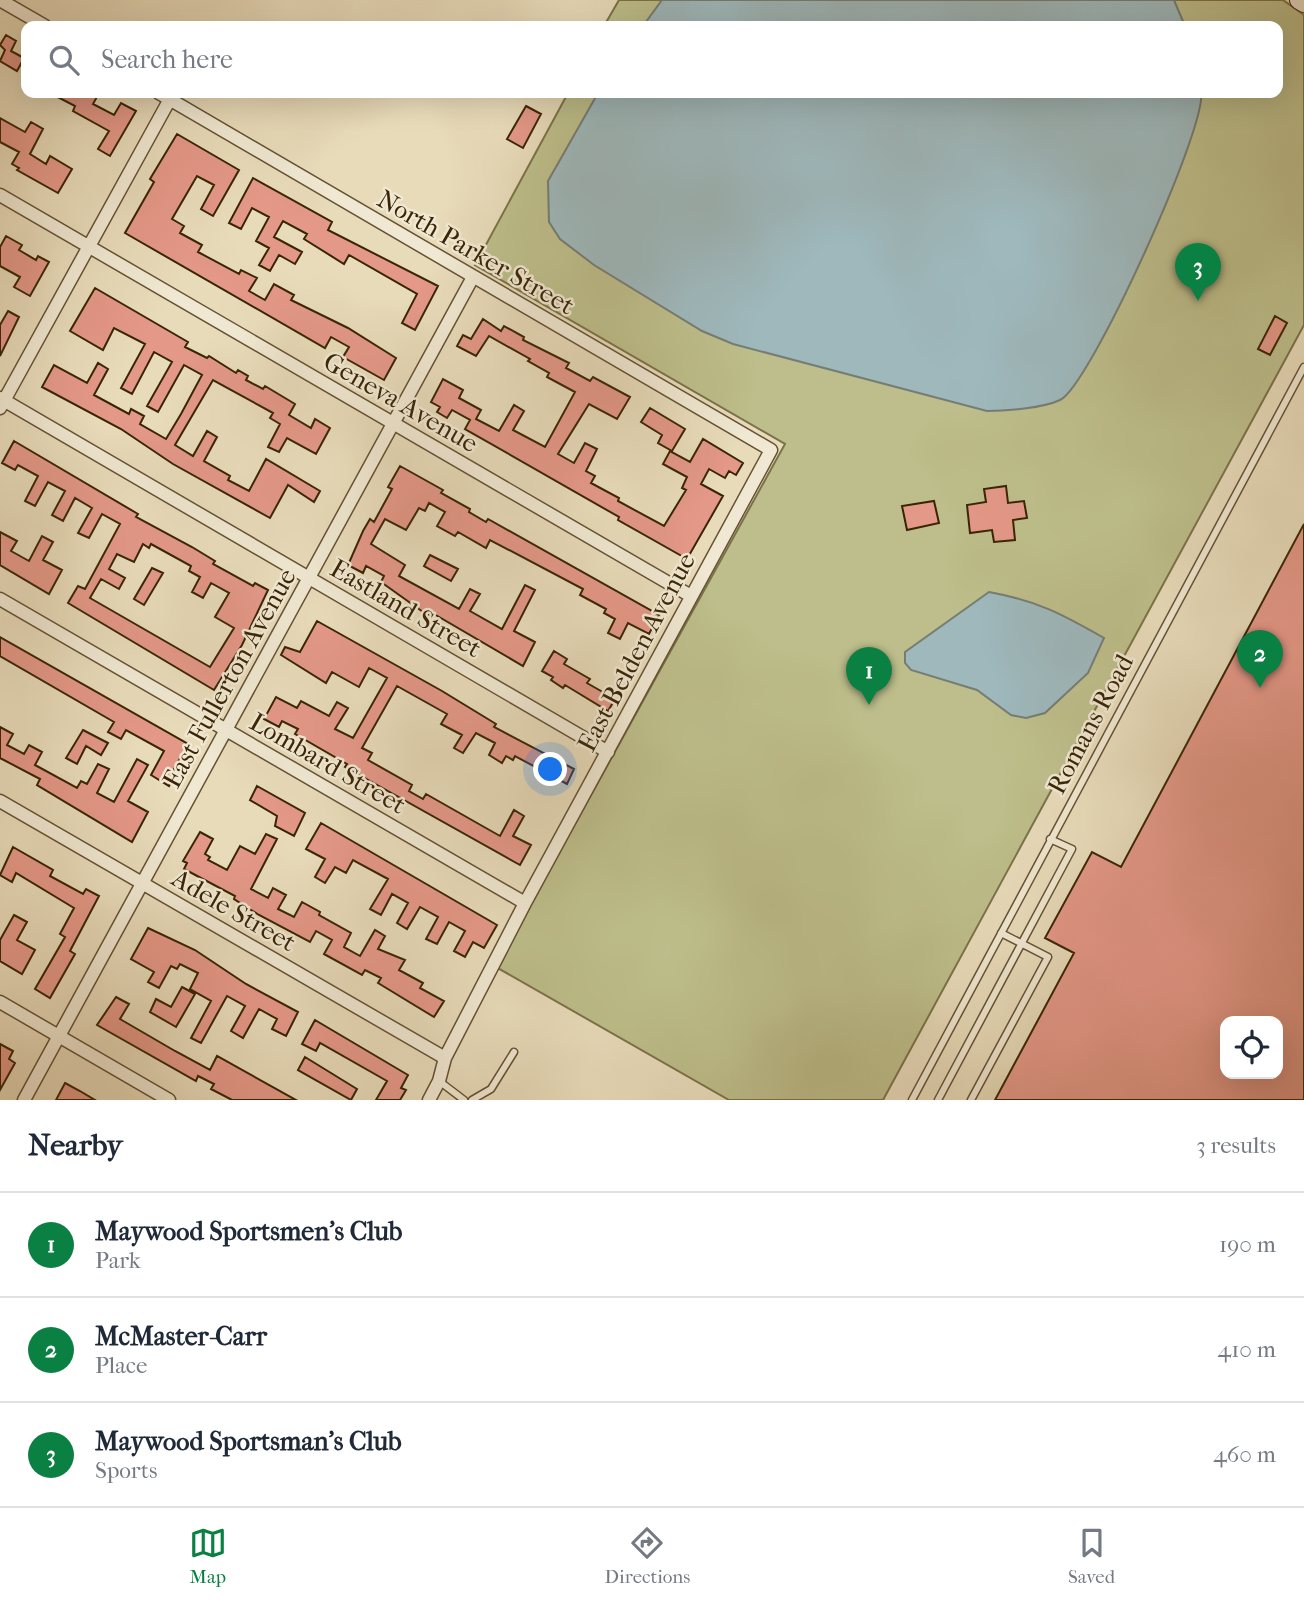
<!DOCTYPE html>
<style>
:root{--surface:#fff;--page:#f6f6f7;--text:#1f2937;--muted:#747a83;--line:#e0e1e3;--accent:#0b8043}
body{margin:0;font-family:"IM FELL French Canon",serif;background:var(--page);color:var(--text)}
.controls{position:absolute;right:21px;bottom:21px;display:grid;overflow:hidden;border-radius:14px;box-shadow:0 7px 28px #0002}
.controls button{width:63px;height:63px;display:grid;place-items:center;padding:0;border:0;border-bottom:2px solid var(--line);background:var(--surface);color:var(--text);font:35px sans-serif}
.you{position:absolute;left:551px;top:770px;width:24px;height:24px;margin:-18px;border:5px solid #fff;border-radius:50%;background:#1a73e8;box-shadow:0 0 0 10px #1a73e833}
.badge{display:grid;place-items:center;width:46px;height:46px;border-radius:50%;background:var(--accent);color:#fff;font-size:23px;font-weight:700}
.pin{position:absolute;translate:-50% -58px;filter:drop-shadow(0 2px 4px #0008)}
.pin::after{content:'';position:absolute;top:37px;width:24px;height:21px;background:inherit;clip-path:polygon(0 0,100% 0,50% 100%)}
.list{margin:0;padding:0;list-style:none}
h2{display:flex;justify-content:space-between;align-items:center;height:91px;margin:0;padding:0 28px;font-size:30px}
h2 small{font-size:23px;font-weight:400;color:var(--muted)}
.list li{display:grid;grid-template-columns:46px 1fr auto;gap:21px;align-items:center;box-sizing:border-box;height:105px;padding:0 28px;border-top:2px solid var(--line)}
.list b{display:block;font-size:26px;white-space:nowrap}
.list p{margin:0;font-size:23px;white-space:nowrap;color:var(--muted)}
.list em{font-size:23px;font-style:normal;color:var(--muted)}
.icon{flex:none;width:38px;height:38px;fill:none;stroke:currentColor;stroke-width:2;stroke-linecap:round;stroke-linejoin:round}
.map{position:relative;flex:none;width:1304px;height:1100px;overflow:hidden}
.search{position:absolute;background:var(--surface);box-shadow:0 7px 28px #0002;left:21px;right:21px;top:21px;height:77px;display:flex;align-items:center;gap:18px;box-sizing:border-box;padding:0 24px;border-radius:14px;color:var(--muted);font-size:26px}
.sheet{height:406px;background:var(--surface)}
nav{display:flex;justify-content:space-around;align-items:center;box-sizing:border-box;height:98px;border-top:2px solid var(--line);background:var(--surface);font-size:19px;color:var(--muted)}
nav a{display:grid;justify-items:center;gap:4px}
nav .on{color:var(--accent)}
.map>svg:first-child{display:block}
.green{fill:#bdbe8b;stroke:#7b7248;stroke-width:2}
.water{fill:#9eb8bc;stroke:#767d73;stroke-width:2}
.building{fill:#e49888;stroke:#392506;stroke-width:2;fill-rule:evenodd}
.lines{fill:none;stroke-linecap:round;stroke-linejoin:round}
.lane-casing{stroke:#655233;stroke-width:9}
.street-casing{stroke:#655233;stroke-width:15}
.secondary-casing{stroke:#392506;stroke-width:20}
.lane{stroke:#f0e8d2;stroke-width:6}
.street{stroke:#f0e8d2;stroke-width:12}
.secondary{stroke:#f0e8d2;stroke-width:18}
.labels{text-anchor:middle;stroke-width:5;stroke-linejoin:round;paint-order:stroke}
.street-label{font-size:26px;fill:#392506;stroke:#f0e8d2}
</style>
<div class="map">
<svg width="1304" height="1100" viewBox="0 0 1304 1100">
<rect width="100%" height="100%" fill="#e8dbba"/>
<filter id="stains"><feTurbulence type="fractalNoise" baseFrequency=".00286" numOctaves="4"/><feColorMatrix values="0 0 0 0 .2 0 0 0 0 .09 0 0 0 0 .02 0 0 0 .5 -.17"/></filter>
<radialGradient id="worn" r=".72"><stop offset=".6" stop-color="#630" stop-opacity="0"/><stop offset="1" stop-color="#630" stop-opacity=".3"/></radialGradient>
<path class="green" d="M619,0H1283L1304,15V325L883,1100H729L496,967L785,444L475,265L568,93H1278V26H604Z"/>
<path class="water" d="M662,0H1174L1185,26H643Z
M598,93H1201C1207,127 1090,386 1060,400C1043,408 1006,411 987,411L733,344L702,331L594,265L560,239L549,222L548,181Z
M989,592C1038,601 1062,614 1104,638L1088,673L1045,713L1026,718L1011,715L977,690L911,670L905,663V652Z"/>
<path class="building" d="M6,35L16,41L11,51L24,58L17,71L0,61L5,50L0,45Z
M50,93H99L93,104L114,115L121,103L136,111L110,156L98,149L109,131L73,111L75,106Z
M526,106L541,114L523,148L507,139Z
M0,118L25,132L31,122L43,129L30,154L46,164L50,156L72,169L58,193L17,170L19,168L12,164L19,152L0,142Z
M177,134L239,170L213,216L201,209L214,185L197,176L172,219L184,226L180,233L202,245L198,252L239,274L241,270L257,278L249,291L265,300L274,284L294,295L291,300L348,328L396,358L384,380L343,357L349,347L331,337L325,348L125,233L154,182L150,179Z
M253,178L332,222L328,230L438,286L415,330L402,323L417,294L349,255L344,264L304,239L307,234L283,221L274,237L302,252L295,264L279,255L270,271L259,265L269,248L256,241L269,217L252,208L241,229L229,223Z
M6,236L22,245L19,250L36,260L38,256L49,262L30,296L14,287L20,277L0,266V247Z
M95,288L188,342L185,347L207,358L209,356L236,373L238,370L248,376L246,380L263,389L265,386L295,404L289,415L311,428L315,419L330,428L316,454L287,438L279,452L268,447L280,424L270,418L273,413L213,380L175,445L193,456L207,431L217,437L204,461L230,476L228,480L249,491L266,459L320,491L314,502L288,485L270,518L173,464L121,429L42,387L54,365L87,383L98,363L108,369L94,395L129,414L131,409L144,416L140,424L166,439L181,414L202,375L184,365L158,412L147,406L172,362L154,352L132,394L121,388L145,344L114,328L103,350L70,331Z
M8,311L19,317L0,356V325Z
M1275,316L1287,323L1270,355L1258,349Z
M483,319L501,331L504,326L524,337L523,340L569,363L566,368L590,381L593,377L630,397L617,419L589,404L558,454L574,463L585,443L597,449L586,471L595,476L591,483L619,498L618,501L664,526L686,490L682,488L687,477L663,464L670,451L690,462L703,439L743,463L736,475L729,471L725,478L709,469L701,484L723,496L687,559L618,520L619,517L465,429L470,420L452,410L447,418L437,412L440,407L431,402L443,379L463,390L459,398L481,410L476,419L499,431L514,405L524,411L513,430L545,447L575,392L547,377L549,373L528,361L530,359L489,336L476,356L457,346L463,335L471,339Z
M650,408L685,429L672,451L658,443L662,435L641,422Z
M14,441L138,514L136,517L192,547L215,561L213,564L253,586L255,583L268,590L242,645L214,690L68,603L78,586L85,589L120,524L102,514L89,538L78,533L92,508L75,498L63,521L52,515L65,491L48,482L35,506L25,501L38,476L18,465L15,470L2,463ZM143,544L149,548L151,544L191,566L189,571L200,577L192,592L203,598L211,583L229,593L215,617L234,628L210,667L90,598L101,579L119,589L125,578L109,569L117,554L134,562Z
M400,466L443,490L441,493L470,509L469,512L486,522L488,519L659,615L649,634L628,623L620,639L608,633L615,619L604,613L606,609L580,595L583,589L490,540L486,548L458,532L455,536L437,526L445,512L429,503L425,511L419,508L406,530L385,519L371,544L405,565L399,576L459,609L470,589L480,594L470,611L502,629L525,585L535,590L514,631L535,642L523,666L434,614L432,617L423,612L381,582L384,576L366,566L363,573L348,565L363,531L370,519L374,522L392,489L388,487Z
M1006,486L1008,503L1024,501L1027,518L1013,520L1015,540L994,542L992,530L970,533L967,505L986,502L984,489Z
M934,501L939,523L907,530L902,506Z
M1304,524V1100H995L1074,953L1045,938L1092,852L1121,867ZM1225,1021H1278V1074H1225Z
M0,532L17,541L11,551L29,561L42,536L53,542L43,560L62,570L49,594L0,565Z
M430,555L458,569L451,581L424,566Z
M152,568L163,573L144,605L134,599Z
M317,621L442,691L496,724L494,727L574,769L567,784L515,756L513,760L506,756L502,763L489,755L495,743L476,733L463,753L454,748L462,735L441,724L447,714L397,686L362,748L372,753L368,760L412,785L409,791L423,799L426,794L500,836L514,810L524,816L513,836L531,845L520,865L345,767L347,764L295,734L298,729L282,721L279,727L264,719L276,697L297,708L301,701L329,716L337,702L348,708L335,729L353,738L387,678L369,668L359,687L332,672L326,683L281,655L285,647L300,652Z
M0,637L188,744L172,773L175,775L169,786L151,775L164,751L126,730L121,739L108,732L114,722L0,656Z
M554,651L567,659L564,664L590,679L587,683L615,699L608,711L565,685L563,688L551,680L553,677L542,671Z
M0,727L13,734L7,745L24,754L29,745L42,752L35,765L77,788L81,781L87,784L98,764L109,769L97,793L114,802L137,759L148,765L128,801L148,812L132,842L37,785L40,779L0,758Z
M83,730L108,743L101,755L86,746L77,764L66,758Z
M257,786L305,813L294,836L275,826L277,816L250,800Z
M321,823L497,925L484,948L473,942L465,957L454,951L465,931L449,922L437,944L426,939L438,917L420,907L407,929L397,923L408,903L392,894L381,915L370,909L388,879L353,860L346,873L335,867L325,883L315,877L325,859L306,849Z
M200,832L213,839L205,854L210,857L208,860L227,870L240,846L255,854L266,834L277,839L251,889L268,898L273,888L286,895L278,909L294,917L302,902L320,912L319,915L351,933L344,947L360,956L375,930L385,936L378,949L405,960L399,970L423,983L420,988L444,1001L434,1017L378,983L381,978L365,970L362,975L324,954L332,940L316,931L310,942L259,915L234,899L235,896L184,869L187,863L183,861Z
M13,847L53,870L50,876L83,894L86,889L99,896L70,951L75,954L50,998L35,989L65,937L60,934L74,908L16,873L12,882L0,875Z
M14,915L27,922L17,940L35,950L22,974L0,961V940Z
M148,928L195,950L246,984L298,1012L286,1036L272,1029L277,1019L259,1009L243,1038L231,1031L245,1006L227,996L201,1043L191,1038L211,1001L190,989L198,973L180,964L177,969L171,966L159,988L148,982L154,972L131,959Z
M182,987L195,994L176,1027L150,1012L156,999L171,1007Z
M116,997L129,1004L120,1019L175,1051L210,1070L217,1056L296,1100H232L211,1089L214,1084L198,1076L196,1081L97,1025Z
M315,1020L408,1075L401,1088L406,1090L400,1100H376L387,1081L320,1043L316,1051L302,1044Z
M0,1044L13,1051L9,1059L15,1063L0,1090Z
M305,1057L357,1089L351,1100L298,1070Z
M65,1083L80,1091L95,1100H56Z"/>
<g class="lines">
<g class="lane-casing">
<path id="lane" d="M439,1081L464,1100
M472,1100L491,1089L514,1052
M912,1100L1304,367
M938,1100L1072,849L1050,839
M971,1100L1048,957L1001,933"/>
</g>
<g class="street-casing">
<path id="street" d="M0,0L45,26
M159,93L771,450L525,903L445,1058L439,1081L429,1100
M0,195L691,596
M0,398L608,752
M0,408L170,99
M0,599L525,903
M0,801L445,1058
M0,1002L169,1100
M24,1100L473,277"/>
</g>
<g class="secondary-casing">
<path id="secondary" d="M1299,0L1304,3"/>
</g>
<use href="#lane" class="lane"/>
<use href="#street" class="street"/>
<use href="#secondary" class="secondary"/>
</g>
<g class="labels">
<g class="street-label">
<text transform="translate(476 252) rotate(30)" y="9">North Parker Street</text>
<text transform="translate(401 402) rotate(30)" y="9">Geneva Avenue</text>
<text transform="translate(406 608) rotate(30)" y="9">Eastland Street</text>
<text transform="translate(636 652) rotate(-62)" y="9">East Belden Avenue</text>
<text transform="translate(229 678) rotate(-61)" y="9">East Fullerton Avenue</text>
<text transform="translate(1090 724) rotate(-62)" y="9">Romans Road</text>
<text transform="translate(328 763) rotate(30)" y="9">Lombard Street</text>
<text transform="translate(234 910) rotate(30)" y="9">Adele Street</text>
</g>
</g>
<rect width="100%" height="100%" filter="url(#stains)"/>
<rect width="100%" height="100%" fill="url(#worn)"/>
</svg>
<div class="controls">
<button><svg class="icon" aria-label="locate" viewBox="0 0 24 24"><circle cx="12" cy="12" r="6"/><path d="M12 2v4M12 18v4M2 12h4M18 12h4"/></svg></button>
</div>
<div class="you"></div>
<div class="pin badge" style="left:869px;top:705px">1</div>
<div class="pin badge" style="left:1260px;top:688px">2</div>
<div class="pin badge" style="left:1198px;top:301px">3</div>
<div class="search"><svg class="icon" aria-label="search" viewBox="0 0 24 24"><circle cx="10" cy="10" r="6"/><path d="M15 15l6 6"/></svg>Search here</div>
</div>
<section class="sheet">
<h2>Nearby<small>3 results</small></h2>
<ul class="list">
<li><span class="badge">1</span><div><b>Maywood Sportsmen's Club</b><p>Park</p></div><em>190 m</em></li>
<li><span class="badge">2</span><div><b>McMaster-Carr</b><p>Place</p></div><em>410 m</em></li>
<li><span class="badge">3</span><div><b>Maywood Sportsman's Club</b><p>Sports</p></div><em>460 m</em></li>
</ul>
</section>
<nav>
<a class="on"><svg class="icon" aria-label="map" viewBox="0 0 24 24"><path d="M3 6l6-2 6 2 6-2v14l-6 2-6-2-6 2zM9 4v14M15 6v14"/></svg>Map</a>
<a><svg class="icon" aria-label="directions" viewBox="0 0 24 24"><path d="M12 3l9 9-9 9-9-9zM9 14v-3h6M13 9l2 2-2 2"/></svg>Directions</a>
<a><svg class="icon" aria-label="saved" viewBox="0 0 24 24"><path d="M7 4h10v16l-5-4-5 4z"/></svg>Saved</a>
</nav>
